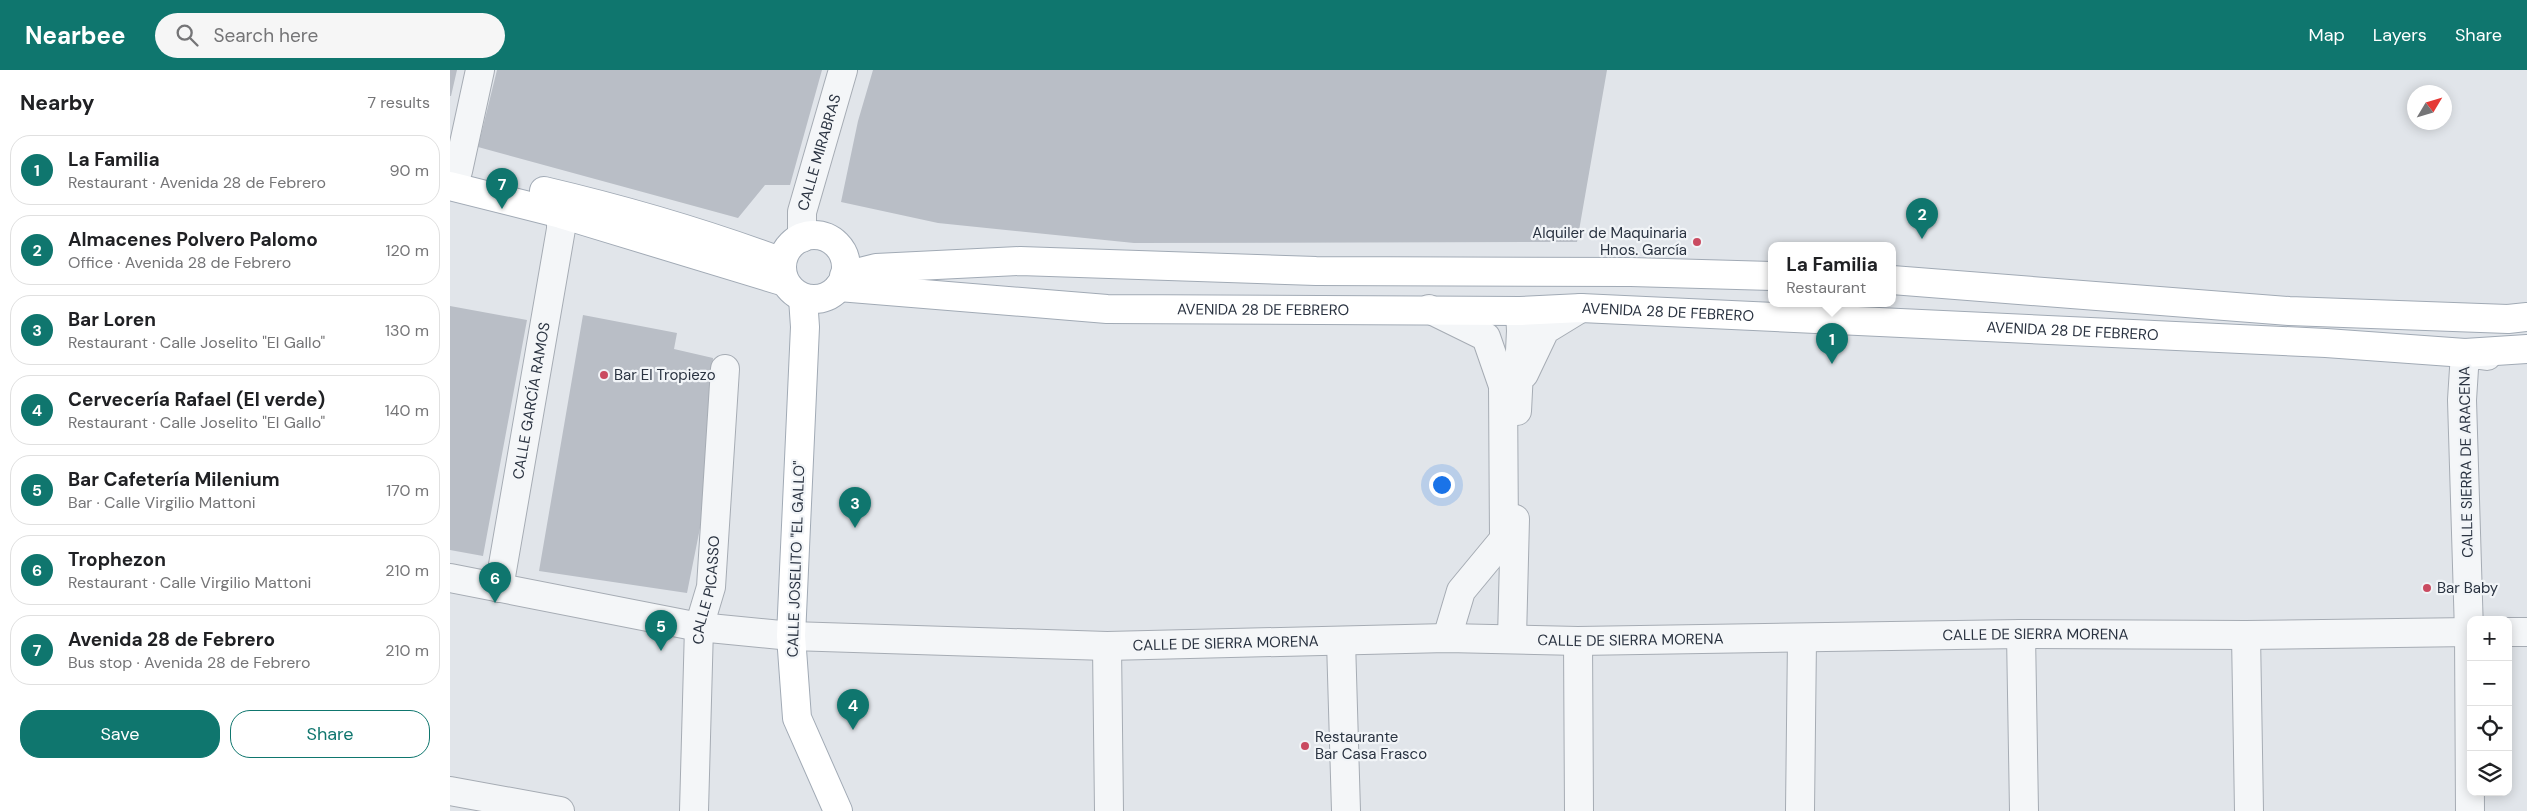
<!DOCTYPE html>
<meta charset="utf-8">
<style>
:root{--surface:#fff;--page:#f6f6f6;--text:#202124;--muted:#757577;--line:#e0e0e0;--accent:#0f766e}
body{margin:0;font-family:"DM Sans",sans-serif;background:var(--page);color:var(--text)}
.controls{position:absolute;right:15px;bottom:15px;display:grid;overflow:hidden;border-radius:10px;box-shadow:0 2px 12px #0003}
.controls button{width:45px;height:45px;display:grid;place-items:center;padding:0;border:0;border-bottom:1px solid var(--line);background:var(--surface);color:var(--text);font:25px sans-serif}
.compass{position:absolute;left:1957px;top:15px;width:45px;height:45px;border-radius:50%;background:var(--surface);box-shadow:0 2px 12px #0003;rotate:52deg}
.you{position:absolute;left:991px;top:414px;width:18px;height:18px;margin:-12px;border:4px solid #fff;border-radius:50%;background:#1a73e8;box-shadow:0 0 0 8px #1a73e833}
.badge{display:grid;place-items:center;width:32px;height:32px;border-radius:50%;background:var(--accent);color:#fff;font-size:16px;font-weight:700}
.pin{position:absolute;translate:-50% -41px;filter:drop-shadow(0 1px 2px #0008)}
.pin::after{content:'';position:absolute;top:26px;width:18px;height:15px;background:inherit;clip-path:polygon(0 0,100% 0,50% 100%)}
.popup{position:absolute;left:1318px;top:172px;width:128px;height:65px;box-sizing:border-box;display:grid;place-content:center;border-radius:10px;background:var(--surface);filter:drop-shadow(0 1px 4px #0005);font-size:16px;white-space:nowrap;color:var(--muted)}
.popup b{font-size:19px;color:var(--text)}
.popup::after{content:'';position:absolute;left:50%;top:100%;margin-left:-10px;border:10px solid transparent;border-top-color:var(--surface)}
.list{margin:0;padding:0;list-style:none}
h2{display:flex;justify-content:space-between;align-items:center;height:65px;margin:0;padding:0 20px;font-size:21px}
h2 small{font-size:16px;font-weight:400;color:var(--muted)}
.list li{display:grid;grid-template-columns:32px 1fr auto;gap:15px;align-items:center;box-sizing:border-box;height:70px;margin:0 10px 10px;padding:0 10px;border:1px solid var(--line);border-radius:20px}
.list b{display:block;font-size:19px;white-space:nowrap}
.list p{margin:0;font-size:16px;white-space:nowrap;color:var(--muted)}
.list em{font-size:16px;font-style:normal;color:var(--muted)}
.actions{display:flex;gap:10px;padding:15px 20px}
.actions a{flex:1;padding:11px 0;border:1px solid var(--accent);border-radius:20px;text-align:center;font-size:18px;color:var(--accent)}
.actions .main{background:var(--accent);color:#fff}
.icon{flex:none;width:28px;height:28px;fill:none;stroke:currentColor;stroke-width:2;stroke-linecap:round;stroke-linejoin:round}
.map{position:relative;flex:none;width:2077px;height:741px;overflow:hidden}
header{display:flex;align-items:center;gap:30px;box-sizing:border-box;height:70px;padding:0 25px;background:var(--accent);color:#fff}
header strong{font-size:24px}
nav{display:flex;gap:28px;margin-inline-start:auto;font-size:18px}
.search{width:350px;height:45px;background:var(--page);display:flex;align-items:center;gap:12px;box-sizing:border-box;padding:0 18px;border-radius:28px;color:var(--muted);font-size:19px}
main{display:flex}
aside{flex:1;background:var(--surface)}
.map>svg:first-child{display:block}
.building{fill:#b9bec6}
.lines{fill:none;stroke-linecap:round;stroke-linejoin:round}
.minor-casing{stroke:#a6acb4;stroke-width:30}
.major-casing{stroke:#a1aab5;stroke-width:30}
.minor{stroke:#f4f6f8;stroke-width:28}
.major{stroke:#fff;stroke-width:28}
.poi-dot{fill:#ca4b61;stroke:#f1f4f7;stroke-width:2}
.labels{text-anchor:middle;stroke-width:4.5;stroke-linejoin:round;paint-order:stroke}
.street-label{font-size:15px;fill:#2a3341;stroke:#f1f4f7}
.poi-label{font-size:15px;fill:#2a3341;stroke:#f1f4f7;text-anchor:start}
</style>
<header>
<strong>Nearbee</strong>
<div class="search"><svg class="icon" aria-label="search" viewBox="0 0 24 24"><circle cx="10" cy="10" r="6"/><path d="M15 15l6 6"/></svg>Search here</div>
<nav><a>Map</a><a>Layers</a><a>Share</a></nav>
</header>
<main>
<aside>
<h2>Nearby<small>7 results</small></h2>
<ul class="list">
<li><span class="badge">1</span><div><b>La Familia</b><p>Restaurant · Avenida 28 de Febrero</p></div><em>90 m</em></li>
<li><span class="badge">2</span><div><b>Almacenes Polvero Palomo</b><p>Office · Avenida 28 de Febrero</p></div><em>120 m</em></li>
<li><span class="badge">3</span><div><b>Bar Loren</b><p>Restaurant · Calle Joselito &quot;El Gallo&quot;</p></div><em>130 m</em></li>
<li><span class="badge">4</span><div><b>Cervecería Rafael (El verde)</b><p>Restaurant · Calle Joselito &quot;El Gallo&quot;</p></div><em>140 m</em></li>
<li><span class="badge">5</span><div><b>Bar Cafetería Milenium</b><p>Bar · Calle Virgilio Mattoni</p></div><em>170 m</em></li>
<li><span class="badge">6</span><div><b>Trophezon</b><p>Restaurant · Calle Virgilio Mattoni</p></div><em>210 m</em></li>
<li><span class="badge">7</span><div><b>Avenida 28 de Febrero</b><p>Bus stop · Avenida 28 de Febrero</p></div><em>210 m</em></li>
</ul>
<div class="actions"><a class="main">Save</a><a>Share</a></div>
</aside>
<div class="map">
<svg width="2077" height="741" viewBox="0 0 2077 741">
<rect width="100%" height="100%" fill="#e1e5ea"/>
<path class="building" d="M0,0H7L1,26H0Z
M47,0H372L340,115H315L288,148L28,77Z
M423,0H1157L1127,172L684,173L488,153L391,132L408,51Z
M0,236L77,250L33,486L0,480Z
M133,245L227,263L224,279L263,288L254,438L237,523L89,501Z"/>
<g class="lines">
<g class="minor-casing">
<g id="minor">
<path d="M8,101L30,0"/>
<path id="s1" d="M352,168V142L393,0"/>
<path d="M979,239L1036,267L1053,316L1054,469L1011,521L997,568"/>
<path d="M1074,304L1095,260L1131,238"/>
<path d="M1067,341L1071,261L1070,241"/>
<path id="s2" d="M0,508L249,557L341,566L657,576L997,568L1128,571L1571,564L1796,565L2021,562"/>
<path id="s3" d="M49,518L111,159V144"/>
<path d="M2058,562H2077"/>
<path d="M1571,564L1574,741"/>
<path d="M1796,565L1799,741"/>
<path d="M1062,568L1065,449"/>
<path d="M891,571L896,741"/>
<path d="M1128,571L1129,741"/>
<path d="M657,576L659,741"/>
<path d="M0,721L110,741"/>
<path id="s4" d="M244,741L249,557L261,517L275,299"/>
<path d="M1350,741L1352,569"/>
<path d="M2020,741L2019,562L2012,330L2015,283L2037,286"/>
</g>
</g>
<g class="major-casing">
<g id="major">
<path d="M0,116L111,144L335,212"/>
<path d="M94,121C175,140 254,163 332,192"/>
<circle cx="364" cy="197" r="32"/>
<path d="M394,206L426,198L570,191L866,201L1181,202L1322,206"/>
<path d="M1442,210L1839,241L2058,249L2077,247"/>
<path id="s5" d="M389,217L657,239L1070,241L1131,238L1876,273L2015,283L2077,279"/>
<path d="M353,228L355,257L341,566L347,648L388,741"/>
</g>
</g>
<use href="#minor" class="minor"/>
<use href="#major" class="major"/>
</g>
<g class="poi-dot">
<circle cx="1247" cy="172" r="5"/>
<circle cx="154" cy="305" r="5"/>
<circle cx="1977" cy="518" r="5"/>
<circle cx="855" cy="676" r="5"/>
</g>
<g class="labels">
<g class="street-label">
<text dy="5" stroke="none"><textPath href="#s1" startOffset="88">CALLE MIRABRAS</textPath></text>
<text dy="5" stroke="none"><textPath href="#s5" startOffset="425">AVENIDA 28 DE FEBRERO</textPath></text>
<text dy="5" stroke="none"><textPath href="#s5" startOffset="830">AVENIDA 28 DE FEBRERO</textPath></text>
<text dy="5" stroke="none"><textPath href="#s5" startOffset="1235">AVENIDA 28 DE FEBRERO</textPath></text>
<text dy="5" stroke="none"><textPath href="#s3" startOffset="190">CALLE GARCÍA RAMOS</textPath></text>
<text transform="translate(2016 392) rotate(-91)" y="5">CALLE SIERRA DE ARACENA</text>
<text transform="translate(346 489) rotate(-88)" y="5">CALLE JOSELITO "EL GALLO"</text>
<text dy="5" stroke="none"><textPath href="#s4" startOffset="222">CALLE PICASSO</textPath></text>
<text dy="5" stroke="none"><textPath href="#s2" startOffset="1591">CALLE DE SIERRA MORENA</textPath></text>
<text dy="5" stroke="none"><textPath href="#s2" startOffset="1186">CALLE DE SIERRA MORENA</textPath></text>
<text dy="5" stroke="none"><textPath href="#s2" startOffset="781">CALLE DE SIERRA MORENA</textPath></text>
</g>
<g class="poi-label">
<text x="1237" y="168" text-anchor="end">Alquiler de Maquinaria<tspan x="1237" dy="17">Hnos. García</tspan></text>
<text x="164" y="310">Bar El Tropiezo</text>
<text x="1987" y="523">Bar Baby</text>
<text x="865" y="672">Restaurante<tspan x="865" dy="17">Bar Casa Frasco</tspan></text>
</g>
</g>
</svg>
<div class="controls">
<button>+</button>
<button>−</button>
<button><svg class="icon" aria-label="locate" viewBox="0 0 24 24"><circle cx="12" cy="12" r="6"/><path d="M12 2v4M12 18v4M2 12h4M18 12h4"/></svg></button>
<button><svg class="icon" aria-label="layers" viewBox="0 0 24 24"><path d="M12 4l9 5-9 5-9-5zM3 14l9 5 9-5"/></svg></button>
</div>
<svg class="compass" viewBox="-18 -18 36 36"><path d="M0-13l5 13h-10z" fill="#e53935"/><path d="M0 13l5-13h-10z" fill="#757577"/></svg>
<div class="you"></div>
<div class="pin badge" style="left:1382px;top:294px">1</div>
<div class="popup"><b>La Familia</b>Restaurant</div>
<div class="pin badge" style="left:1472px;top:169px">2</div>
<div class="pin badge" style="left:405px;top:458px">3</div>
<div class="pin badge" style="left:403px;top:660px">4</div>
<div class="pin badge" style="left:211px;top:581px">5</div>
<div class="pin badge" style="left:45px;top:533px">6</div>
<div class="pin badge" style="left:52px;top:139px">7</div>
</div>
</main>
